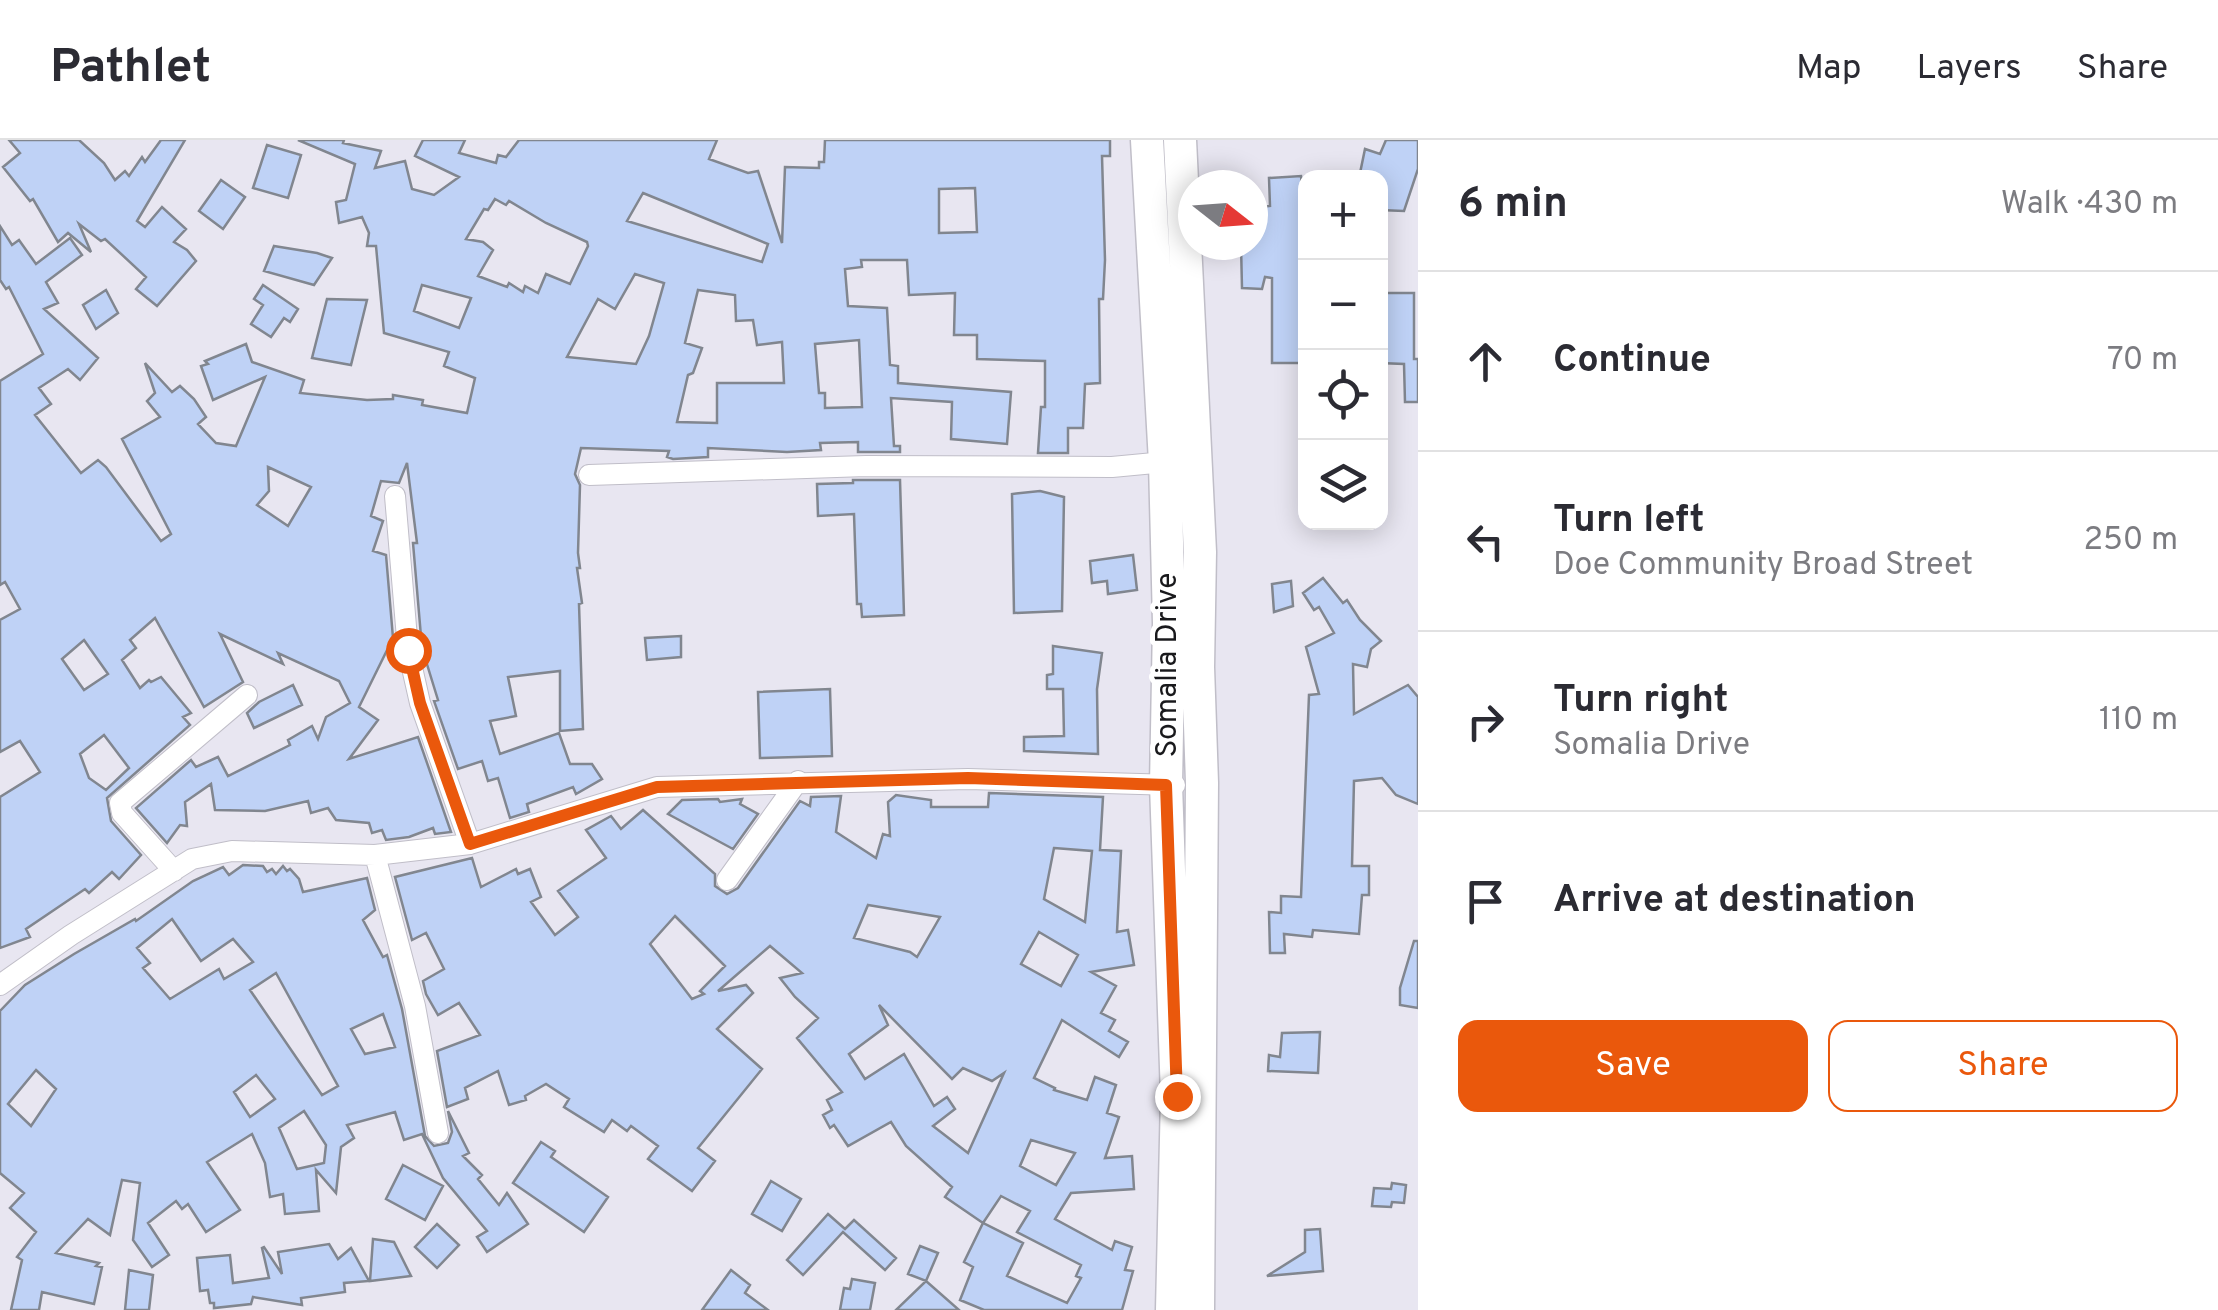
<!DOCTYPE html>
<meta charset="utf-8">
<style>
:root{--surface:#fff;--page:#f7f7f7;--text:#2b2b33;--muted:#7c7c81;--line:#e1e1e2;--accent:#ea580c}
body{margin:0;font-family:Overpass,sans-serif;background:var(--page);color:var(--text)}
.controls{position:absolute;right:30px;top:30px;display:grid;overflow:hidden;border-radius:20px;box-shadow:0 5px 25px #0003}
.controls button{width:90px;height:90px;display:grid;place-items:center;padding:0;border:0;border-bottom:2px solid var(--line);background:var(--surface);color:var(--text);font:50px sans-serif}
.compass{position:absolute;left:1178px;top:30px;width:90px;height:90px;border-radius:50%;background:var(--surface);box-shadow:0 5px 25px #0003;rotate:107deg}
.stop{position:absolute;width:30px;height:30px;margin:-22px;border:8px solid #ea580c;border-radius:50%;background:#fff}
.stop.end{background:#ea580c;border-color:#fff;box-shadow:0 2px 10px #0008}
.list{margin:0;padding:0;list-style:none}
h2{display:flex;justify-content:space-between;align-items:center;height:130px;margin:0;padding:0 40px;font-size:42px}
h2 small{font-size:32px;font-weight:400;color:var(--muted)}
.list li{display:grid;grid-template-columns:65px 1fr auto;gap:30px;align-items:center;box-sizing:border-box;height:180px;padding:0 40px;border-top:2px solid var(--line)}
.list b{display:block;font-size:38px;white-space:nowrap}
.list p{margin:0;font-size:32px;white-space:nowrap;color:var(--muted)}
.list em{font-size:32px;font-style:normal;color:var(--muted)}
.actions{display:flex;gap:20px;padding:30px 40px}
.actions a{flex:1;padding:22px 0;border:2px solid var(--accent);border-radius:20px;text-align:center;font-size:35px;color:var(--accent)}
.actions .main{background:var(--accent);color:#fff}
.icon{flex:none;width:55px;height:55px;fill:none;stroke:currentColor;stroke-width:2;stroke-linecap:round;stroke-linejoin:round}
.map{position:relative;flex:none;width:1418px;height:1170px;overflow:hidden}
header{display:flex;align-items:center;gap:60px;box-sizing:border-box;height:140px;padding:0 50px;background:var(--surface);border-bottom:2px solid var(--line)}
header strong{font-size:48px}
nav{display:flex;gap:55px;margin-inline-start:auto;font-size:35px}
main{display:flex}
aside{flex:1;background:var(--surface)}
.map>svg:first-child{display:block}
.building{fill:#bfd2f6;stroke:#81868f;stroke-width:2.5;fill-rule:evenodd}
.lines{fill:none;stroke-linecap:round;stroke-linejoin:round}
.minor-casing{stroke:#c0bec8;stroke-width:22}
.primary-casing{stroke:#c0bec8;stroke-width:35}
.minor{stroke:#fff;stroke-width:20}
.primary{stroke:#fff;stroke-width:32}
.route{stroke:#ea580c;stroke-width:12}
.labels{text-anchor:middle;stroke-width:10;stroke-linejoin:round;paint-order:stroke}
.street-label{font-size:30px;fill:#19191c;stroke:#fff}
</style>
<header>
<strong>Pathlet</strong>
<nav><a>Map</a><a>Layers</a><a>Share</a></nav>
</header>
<main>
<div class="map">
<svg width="1418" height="1170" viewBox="0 0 1418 1170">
<rect width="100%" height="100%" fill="#e8e6f1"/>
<path class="building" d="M9,0H79L104,23L115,40L125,31L129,36L142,17L145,22L161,0H185L137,81L145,87L162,67L186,89L174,102L187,110L196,121L157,166L136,149L146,137L105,99L101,101L79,84L91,112L68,93L58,102L33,59L30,61L3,27L20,13Z
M298,0H344L343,3L381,11L375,28L405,21L412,49L434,55L459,37L415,16L423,0H465L459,13L496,23L498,15L506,17L519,0H717L709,19L748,33L758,31L782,103L785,27L819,28V22H824L825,0H1110V16H1102L1105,120L1103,159H1099L1100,243L1085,244L1083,288H1068V313H1038L1041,267H1045V221L977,219V195H954L955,153L909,155L907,120H861L862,127L845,129L848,166L887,168L890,225L898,226V243L1011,252L1007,304L951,299L952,262L891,258L894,306H900V312H858V302L820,303L821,310L787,312L708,308V317L673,319L667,317L669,311L581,308L575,334L580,345L578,413L580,428H577L582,463L579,464L583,589L560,591V531L508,537L516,576L490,581L500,614L559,593L570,624H592L602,639L576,654L573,647L527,664L529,672L510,678L498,638L488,641L482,621L458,629L434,561L438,560L422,508L413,403H417L407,323L399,343L381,341L371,376L383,381L373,411L386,415L393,498L359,567L378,580L349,619L418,597L451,692L435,694L433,688L409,697L386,700L382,690L372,693L369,683L336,680L328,668L311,673L308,661L265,671L215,670L211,644L185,662L187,686L180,685L167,703L136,668L191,620L196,627L218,617L228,636L290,605L288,600L312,586L318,599L326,577L350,563L339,541L278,513L283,524L220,494L243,542L204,567L155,478L130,500L136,508L122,520L140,548L149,540L151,542L161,537L191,573L183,577L190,585L107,658L111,681L141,715L119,739L112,732L89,753L85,749L26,789L30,797L0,808V657L40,632L20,601L0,612V480L20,469L5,442L0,445V241L43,214L9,147L6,149L0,140V86L12,105L19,100L36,124L70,98L82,115L46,142L58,163L44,169L98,218L80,240L68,229L39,248L51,264L35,275L81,333L98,320L106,327L161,401L171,394L122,299L160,277L147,261L155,253L145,223L172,252L180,246L194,259L206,277L198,284L216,303L236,306L265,237L213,260L201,226L208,224L205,221L246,204L252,222L304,240L300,253L367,260L393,259V255L423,260L422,265L467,273L475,238L444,226L449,212L384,193L376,106H367L369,93L362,77L339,83L336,62L346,60L355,24ZM975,48L977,92L939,93V49ZM643,53L768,104L762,122L627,81ZM495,59L506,65L509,61L546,83L587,102L588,106L570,144L546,134L538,153L525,146L523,152L509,143L507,147L478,136L493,110L483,102L466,99L484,69L488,70ZM635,134L664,143L649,196L636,224L567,217L598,159L615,169ZM422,145L471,158L459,188L414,171ZM698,150L735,155L736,181L753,180L757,205L782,202L784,243H717V283L677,282L688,235L693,233L702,208L685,203ZM859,200L862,267L825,268V253H819L815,204ZM268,327L311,347L288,386L257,365L269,351ZM84,500L108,534L84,550L62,519ZM104,595L129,628L106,650L89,638L80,614Z
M1386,0H1418V29L1404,71L1380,70V38H1359L1365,9L1380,14Z
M267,5L301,15L288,58L253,48Z
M1301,36L1306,93V223H1272V138L1265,137L1262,149L1242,148L1241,105H1253L1254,78L1261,77V67L1270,66L1269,38Z
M221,40L245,57L223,89L199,71Z
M274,106L317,113L332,118L314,145L264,131Z
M263,145L298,169L290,182L284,178L271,197L251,184L263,165L254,159Z
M106,150L118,173L96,189L83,165Z
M1380,153H1414V219H1418V262H1405L1404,224L1380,223Z
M327,159L367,160L351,225L312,218Z
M853,340H900L904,475L862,477L861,464H857L854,374L818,376L817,344L853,343Z
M1040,351L1064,357L1062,471L1014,473L1012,354Z
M1133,415L1137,450L1108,454L1107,441L1092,443L1090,421Z
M1323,438L1343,463L1347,460L1360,480L1381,501L1371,509L1367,527L1353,524L1354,574L1408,545L1418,557V664L1396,655L1382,638L1354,641L1352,726H1369V755H1362L1359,794L1313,790L1312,797L1284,794L1285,813H1270L1269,772L1281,773V756L1301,757L1309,555L1319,554L1306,507L1334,493L1319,467L1314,470L1303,453Z
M1291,441L1293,466L1274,472L1272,444Z
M681,496V517L647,520L645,498Z
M1053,506L1102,513L1097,549L1098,614L1024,611V597L1064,596L1063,549H1047V535L1053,534Z
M293,545L302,565L254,588L247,573L259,562Z
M830,549L832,616L760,618L758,552Z
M989,653L1103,657L1100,710L1121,711L1117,792L1128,790L1134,825L1091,832L1116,846L1101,873L1115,880L1109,891L1128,902L1119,917L1062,880L1034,938L1055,948L1054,950L1087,960L1095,937L1116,945L1107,973L1119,977L1105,1018L1132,1016L1134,1049L1071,1053L1055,1079L1112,1110L1115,1101L1132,1107L1125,1130L1133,1131L1122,1170H984L960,1160L973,1127L964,1122L983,1083L1023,1103L1007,1136L1067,1163L1081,1138L1076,1136L1081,1125L1017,1092L1030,1071L1001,1056L983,1083L945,1057L952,1047L906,1006L891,982L848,1006L834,985L830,988L823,975L832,970L827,960L842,952L797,898L818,878L795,857L780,838L802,833L770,806L718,851L746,845L753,853L717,889L762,929L698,1008L715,1021L692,1051L648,1019L658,1006L631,986L627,991L612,980L604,992L564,967L569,959L546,944L525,956L526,960L509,965L498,931L465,948L468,959L447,967L437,911L480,895L459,863L438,875L426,854L423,841L444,829L426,793L412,800L395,737L472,718L481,747L516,729L518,734L530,729L541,757L531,762L555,795L578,777L558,751L606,718L586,690L611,676L621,689L643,670L715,734V746L727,754L738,748L800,661L810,666L811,657L841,656L836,692L876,718L883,694L890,696L888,662L896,655L931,660V667H988ZM1054,708L1092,711L1085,782L1044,759ZM868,765L940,777L917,817L910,812L854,798ZM675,776L725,826L700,851L704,854L692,859L650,804ZM1039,792L1078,815L1061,846L1021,824ZM879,865L952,939L963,928L992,941L1004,933L968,1013L933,986L955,969L947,957L934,966L904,914L865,939L849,914L888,885ZM1031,1000L1075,1013L1056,1045L1020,1026Z
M718,659L720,662L742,659L740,664L758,674L733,709L668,674L682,660Z
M243,725L263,726L267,732L272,729L276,734L283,726L287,731L290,729L299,739L303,752L367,738L375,770L363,780L383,817L387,815L402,869L425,996L434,1006L448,1003L452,992L448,971L469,1013L463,1016L482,1035L478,1039L499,1065L507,1053L528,1084L487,1112L477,1097L487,1091L443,1038L422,994L404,1000L395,972L347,985L354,998L341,1007L336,1053L316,1030L319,1071L285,1074L283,1054L270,1057L265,1023L252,994L207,1022L240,1070L206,1092L188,1064L182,1069L176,1061L148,1083L169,1115L152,1127L133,1100L140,1043L122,1040L110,1095L88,1079L56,1113L99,1123L96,1126L102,1127L94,1164L42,1152L39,1170H11L22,1120L17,1117L36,1092L10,1068L24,1053L0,1033V871L25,845L74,814L135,779L136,781L193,741L223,727L229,735ZM172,779L201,821L233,799L253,822L224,839L219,829L170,859L143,828L150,823L137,808ZM276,833L338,946L322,955L250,850ZM383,874L395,907L365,914L351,889ZM36,930L56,949L31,986L8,964ZM256,935L275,959L250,977L234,952ZM304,971L326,1005L324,1023L297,1029L279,988Z
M1414,801H1418V868L1400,865V848Z
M1320,892L1318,933L1268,931L1269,915L1280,917L1282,893Z
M541,1002L555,1011L551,1017L608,1057L584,1092L513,1043Z
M403,1025L443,1046L425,1080L386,1059Z
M771,1041L801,1059L782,1091L752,1074Z
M1392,1043L1406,1045L1404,1063L1392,1062L1391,1067L1372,1066L1374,1048L1391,1049Z
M828,1074L845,1089L854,1080L896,1118L885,1130L843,1092L803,1135L787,1120Z
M437,1084L459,1105L437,1128L415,1107Z
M1320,1089L1323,1131L1267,1136L1305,1112V1090Z
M373,1099L394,1102L411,1136L370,1141Z
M329,1104L338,1119L351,1108L369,1141L344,1143L345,1152L301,1158L302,1165L253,1157L251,1164L214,1168V1163H210L208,1150L200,1151L197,1118L230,1115L233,1143L269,1138L262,1108L264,1107L282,1134L278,1112Z
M920,1106L938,1113L926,1141L908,1134Z
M129,1130L153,1135L149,1170H125Z
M731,1130L750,1145L745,1153L768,1170H702Z
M852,1139L875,1143L870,1170H840L844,1148L850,1149Z
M926,1141L959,1170H896Z"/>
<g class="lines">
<g class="minor-casing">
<path id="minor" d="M589,335L866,326L1112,327L1165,322
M395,356L408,510L420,563L470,704
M375,715L415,866L438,993
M174,731L122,673L120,663L247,555
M727,740L798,641
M0,845L71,795L192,719L232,711L375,715L470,704L657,647L968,639L1175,645"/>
</g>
<g class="primary-casing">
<path id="primary" d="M1147,0L1165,322L1169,483L1166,645L1177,956L1172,1170
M1180,0L1200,412L1198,527L1202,643L1198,1170"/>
</g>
<use href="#minor" class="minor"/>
<use href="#primary" class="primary"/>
</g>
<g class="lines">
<path class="route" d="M408,510L420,563L470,704L657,647L968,638L1166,645L1177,956"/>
</g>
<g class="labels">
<g class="street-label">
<text transform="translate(1166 525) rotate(-90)" y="10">Somalia Drive</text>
</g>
</g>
</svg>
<div class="controls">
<button>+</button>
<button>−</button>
<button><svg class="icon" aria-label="locate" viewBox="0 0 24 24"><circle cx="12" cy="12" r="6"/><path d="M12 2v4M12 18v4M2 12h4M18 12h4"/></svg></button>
<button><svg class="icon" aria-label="layers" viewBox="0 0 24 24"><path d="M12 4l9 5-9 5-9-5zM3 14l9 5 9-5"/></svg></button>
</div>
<svg class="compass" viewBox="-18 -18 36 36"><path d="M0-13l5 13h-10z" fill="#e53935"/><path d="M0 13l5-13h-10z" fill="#7c7c81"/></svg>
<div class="stop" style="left:408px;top:510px"></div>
<div class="stop end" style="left:1177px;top:956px"></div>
</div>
<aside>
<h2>6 min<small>Walk · 430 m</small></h2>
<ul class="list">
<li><svg class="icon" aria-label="ahead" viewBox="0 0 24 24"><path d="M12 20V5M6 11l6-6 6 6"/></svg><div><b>Continue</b></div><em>70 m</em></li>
<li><svg class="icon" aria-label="left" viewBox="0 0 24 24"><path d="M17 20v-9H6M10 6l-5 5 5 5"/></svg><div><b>Turn left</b><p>Doe Community Broad Street</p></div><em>250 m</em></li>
<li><svg class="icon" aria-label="right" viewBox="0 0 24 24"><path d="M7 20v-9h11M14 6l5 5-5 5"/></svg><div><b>Turn right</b><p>Somalia Drive</p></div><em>110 m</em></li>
<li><svg class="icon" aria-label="arrive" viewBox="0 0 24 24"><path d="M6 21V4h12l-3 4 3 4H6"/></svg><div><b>Arrive at destination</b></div></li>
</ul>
<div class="actions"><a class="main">Save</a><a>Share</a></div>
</aside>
</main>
